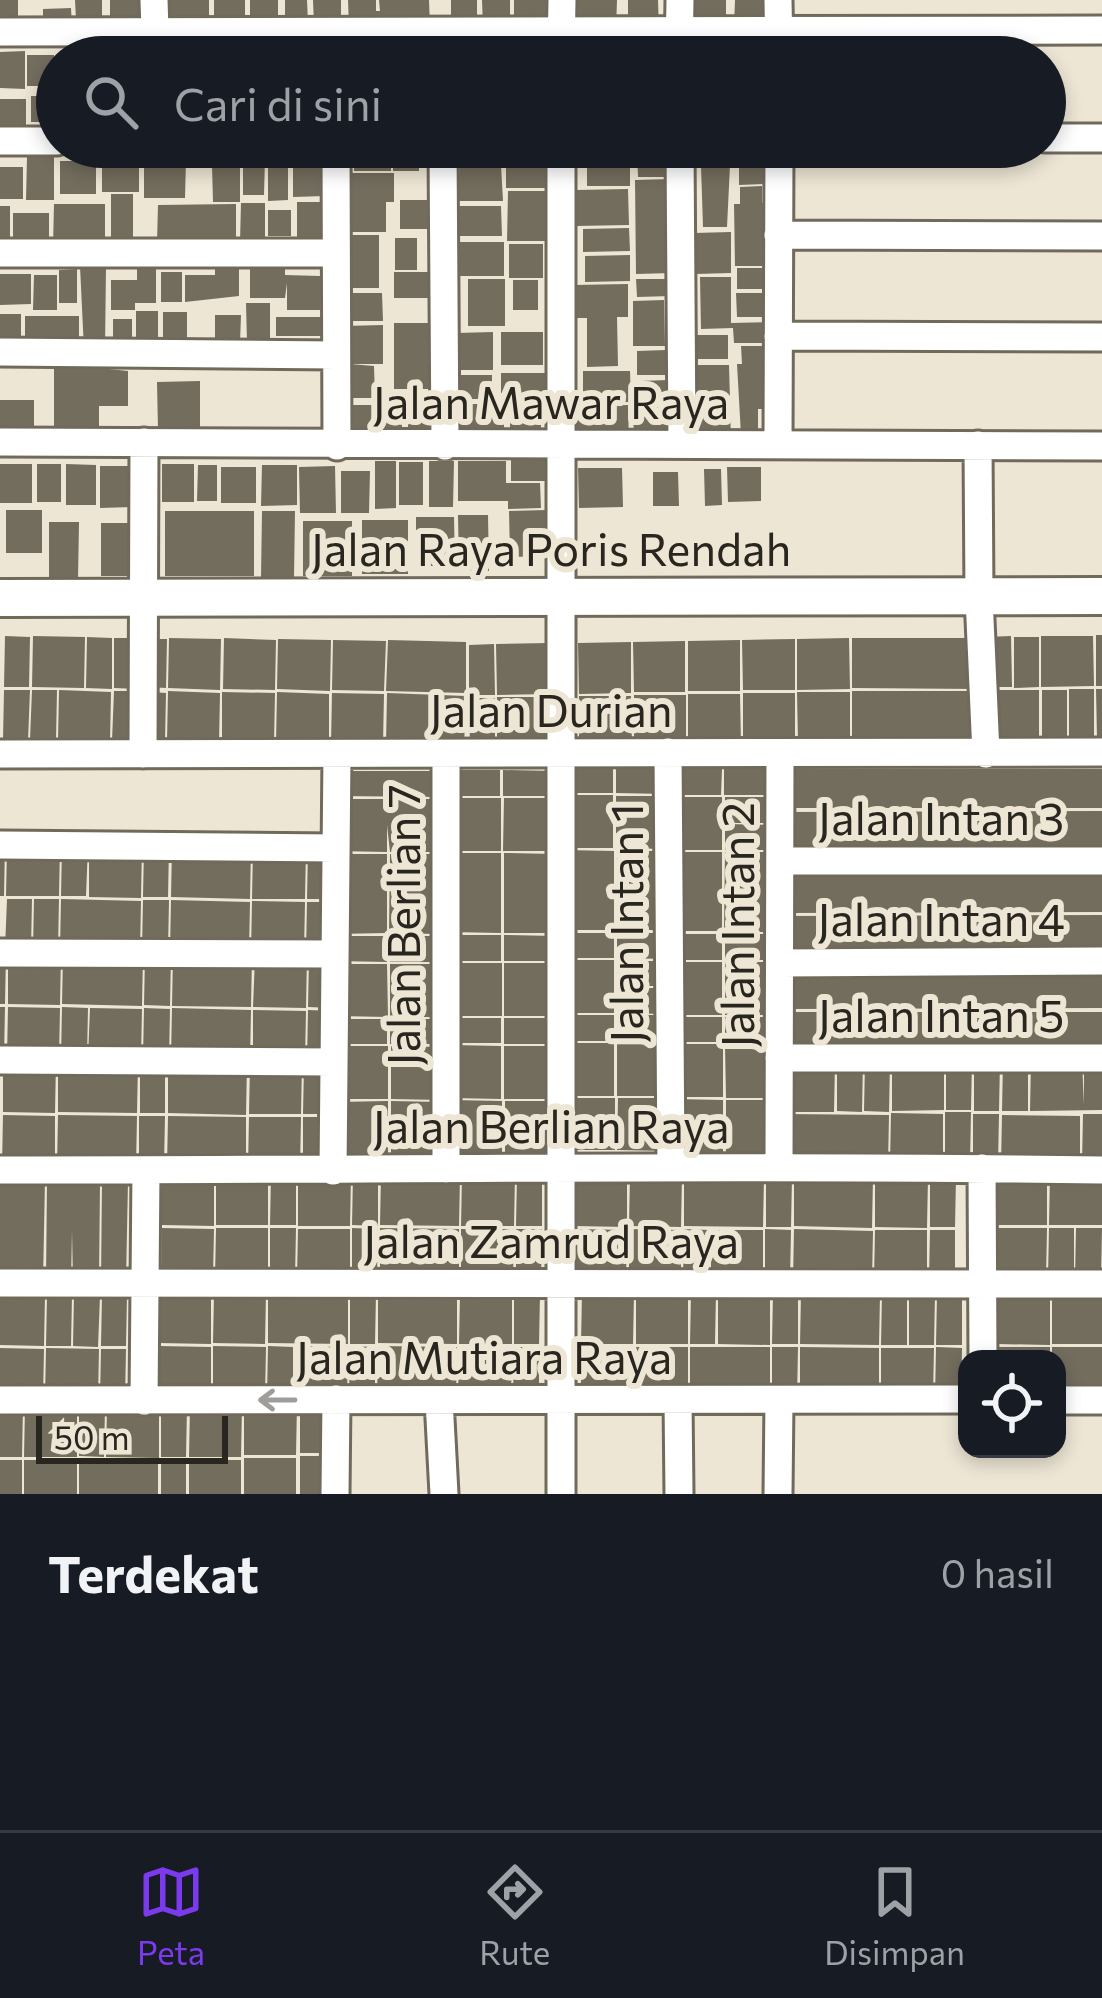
<!DOCTYPE html>
<html lang="id">
<style>
:root{--surface:#171b24;--page:#242831;--text:#f1f3f6;--muted:#9ea1a6;--line:#363941;--accent:#7c3aed}
body{margin:0;font-family:Commissioner,sans-serif;background:var(--page);color:var(--text)}
.controls{position:absolute;right:36px;bottom:36px;display:grid;overflow:hidden;border-radius:24px;box-shadow:0 6px 18px #0003}
.controls button{width:108px;height:108px;display:grid;place-items:center;padding:0;border:0;border-bottom:3px solid var(--line);background:var(--surface);color:var(--text);font:60px sans-serif}
.scale{position:absolute;left:36px;bottom:30px;width:192px;box-sizing:border-box;padding-left:12px;border:6px solid #292620;border-top:0;font-size:33px;line-height:42px;white-space:nowrap;color:#292620;-webkit-text-stroke:9px #ede6d5;paint-order:stroke}
.list{margin:0;padding:0;list-style:none}
h2{display:flex;justify-content:space-between;align-items:center;height:156px;margin:0;padding:0 48px;font-size:51px}
h2 small{font-size:39px;font-weight:400;color:var(--muted)}
.icon{flex:none;width:66px;height:66px;fill:none;stroke:currentColor;stroke-width:2;stroke-linecap:round;stroke-linejoin:round}
.map{position:relative;flex:none;width:1102px;height:1494px;overflow:hidden}
.search{position:absolute;background:var(--surface);box-shadow:0 6px 18px #0003;left:36px;right:36px;top:36px;height:132px;display:flex;align-items:center;gap:30px;box-sizing:border-box;padding:0 42px;border-radius:66px;color:var(--muted);font-size:45px}
.sheet{height:336px;background:var(--surface)}
nav{display:flex;justify-content:space-around;align-items:center;box-sizing:border-box;height:168px;border-top:3px solid var(--line);background:var(--surface);font-size:33px;color:var(--muted)}
nav a{display:grid;justify-items:center;gap:6px}
nav .on{color:var(--accent)}
.map>svg:first-child{display:block}
.building{fill:#736d5e}
.lines{fill:none;stroke-linecap:round;stroke-linejoin:round}
.minor-casing{stroke:#706a5b;stroke-width:33}
.tertiary-casing{stroke:#706a5b;stroke-width:42}
.minor{stroke:#fff;stroke-width:27}
.tertiary{stroke:#fff;stroke-width:36}
.oneway{stroke:#9f9d9b}
.labels{text-anchor:middle;stroke-width:12;stroke-linejoin:round;paint-order:stroke}
.street-label{font-size:45px;fill:#292620;stroke:#ede6d5}
</style>
<div class="map">
<svg width="1102" height="1494" viewBox="0 0 1102 1494">
<rect width="100%" height="100%" fill="#ede6d5"/>
<path class="building" d="M0,0H18V26H0Z
M75,0H102V19L76,20Z
M110,0H144V22L110,23Z
M167,0H209V26H167Z
M214,0H245V27H214Z
M250,0H278V26H250Z
M285,0H307L308,23H285Z
M313,0H341V23L314,24Z
M348,0H376V11H380L379,0H429L430,27H349Z
M451,0H477V19H451Z
M482,0H510V28H483Z
M514,0H551L552,28L514,29Z
M573,0H617L616,30H572Z
M628,0H658L659,31H628Z
M694,0H726V28L694,27Z
M735,0H770L769,26H734Z
M71,8L72,27L43,28V9Z
M255,41V57H225V42Z
M258,45H284V57H258Z
M399,45L432,46V57H399Z
M498,46H541V57H498Z
M625,47V57H591V48Z
M766,49L767,57H740V50Z
M367,50H395V57H367Z
M25,51V89L0,88V52Z
M144,52H191L190,57H144Z
M27,55H54L53,86H27Z
M31,96H56V122H31Z
M0,99H26V126H0Z
M354,147H391V171H354Z
M461,147H500L503,201H457Z
M591,147H627V158L591,159Z
M701,147H730V161L701,162Z
M393,148H419V171H393Z
M637,150H665L666,177H638Z
M739,152H767V184L739,185Z
M268,154H288V200L268,201Z
M516,155H531L532,165H547V188H506V165H516Z
M27,157H54V200H26Z
M293,157H325V196L293,197Z
M243,158H265L264,195H243Z
M102,159H139V192H102Z
M144,160H186L185,198H144Z
M60,161H96V194H60Z
M630,163V186H587V164Z
M240,164V202H213L212,165Z
M730,165L727,227H703L701,166Z
M0,167H23V199H0Z
M352,173H394V202H386V232H347Z
M671,179L672,273L636,274L635,180Z
M762,186V203H769L770,266H735L734,204H740V187Z
M628,189L629,225L576,226V190Z
M508,191H548L547,241H507Z
M111,194H133V247H111Z
M400,200H430V229H400Z
M297,202H326L325,242H297Z
M241,203H265V242H240Z
M54,204H105V246H53Z
M236,204V246L157,242L158,205Z
M0,206H10V237H0Z
M459,206H501L502,236H459Z
M268,210H291V236H268Z
M13,213H49V249L13,248Z
M629,228L630,251L583,252V229Z
M731,232V273L695,274L694,233Z
M345,235H379V288H345Z
M395,238H417V270H395Z
M455,242H504V276H455Z
M509,244H543V278H509Z
M630,255V281L585,282V256Z
M137,264H156V303H135V310H111V280H137Z
M80,266H106L105,350H84Z
M215,267H239V296L185,302V275H215Z
M250,268H285V275L320,276V310H287V283L285,298H250Z
M737,268H766L767,289H737Z
M77,269V303H59V270Z
M161,272H182V302H161Z
M394,272H431V298H394Z
M0,274H31V304L0,305Z
M34,275H57V310H33Z
M700,277H731V323L770,322L771,343H734L733,328L701,329Z
M468,279H505V326H468Z
M636,279H672V296L637,297Z
M513,280H538V310H513Z
M628,284V317H617L618,366L587,367V318H575L574,285Z
M341,293H382L383,321H341Z
M736,293H769V317H737Z
M664,300L665,346H633V301Z
M246,303H270V343H247Z
M136,311H158V349H136Z
M163,312H187V348H163Z
M0,314H21V347H0Z
M215,315H241L240,343L215,342Z
M25,316H79V345H25Z
M276,317H321V336H276Z
M113,319H132V343H113Z
M394,323H432V389H394Z
M383,325V364H350L374,366L375,398H344L343,326Z
M493,332V370H456V333Z
M501,332H543V365H501Z
M692,335H728V359H692Z
M741,346H767V409H758V435H741L737,364H742Z
M666,350V375H637V351Z
M686,365H729L730,401L686,402Z
M99,368L128,371V406H99V431H54V369Z
M583,371H630L631,402L583,403Z
M501,373H546V393H501Z
M457,375H492V399H457Z
M668,380L669,404H640V381Z
M200,381V429L158,430L157,382Z
M510,398H541V437H510Z
M0,400H34V433H0Z
M408,404H432V438L408,439Z
M461,404H504V442H461Z
M346,405H374L375,444H346Z
M628,405L629,442L574,443L573,406Z
M689,405H730L731,442H690Z
M673,406V440L634,441L633,407Z
M377,414H402V444H377Z
M511,456L548,457V481H511Z
M375,461H396V508L375,509Z
M429,461H454L453,507H429Z
M458,461H506V483H540L541,508L508,509V501H458Z
M399,462H423V505H399Z
M0,464H32V503H0Z
M37,464H61V502H37Z
M66,464L96,465V505H66Z
M162,464H194V502H162Z
M198,465H217V501H197Z
M262,465H297V505L261,506Z
M100,466H133L132,507L100,508Z
M335,466L336,513H300L299,467Z
M221,467H256V503H221Z
M727,467H761V501L728,502Z
M578,468H622L623,507L579,508Z
M704,469H721L722,505L705,506Z
M341,471H370L369,513H341Z
M653,472H678L679,506H653Z
M6,510H42V553H6Z
M547,510L548,556L510,557L509,511Z
M165,511H254V576H165Z
M262,511H295L294,577L261,578Z
M458,515H488L489,571H459Z
M416,517H454L455,566H416Z
M362,520H408V574H362Z
M303,521H352V576H303Z
M49,522H79L78,579H49Z
M101,523H136V576H101Z
M1096,635H1102V686H1096Z
M5,636L30,637L29,687H4Z
M33,636L85,637L84,688L32,687Z
M1011,636L1012,687H987L986,637Z
M1041,636H1093L1094,686L1041,687Z
M87,637L112,638V689L86,688Z
M1014,637H1039V687L1014,688Z
M114,638H140L139,689L114,688Z
M169,638L221,639L220,690L168,688Z
M224,638L276,640L275,690L223,689Z
M849,638L850,689L797,690V639Z
M852,638H978L979,689L852,688Z
M150,639H167L166,688L149,687Z
M278,639L331,640L330,691L277,689Z
M795,639V690H743L742,640Z
M333,640L386,641L384,691L332,690Z
M388,640L466,642V693L386,691Z
M740,640V691H688V641Z
M685,641V692H634L633,642Z
M631,642V693L579,694L578,643Z
M549,643V694L497,695L496,644Z
M494,644L495,695H469V645Z
M1069,689H1094V740H1069Z
M1096,689H1102V739H1097Z
M4,690H30L28,741L3,740Z
M32,690H57L56,741L30,740Z
M59,690L111,692L110,742L58,741Z
M987,690H1039V741H987Z
M1042,690H1067V740H1042Z
M114,691H139L138,742L112,741Z
M168,691L220,693L219,743L167,742Z
M852,691H981L982,742H852Z
M149,692L166,693L165,742H148Z
M222,692L275,693L274,743H222Z
M277,692L329,694V744L276,743Z
M797,692H850V743H798Z
M332,693L384,694L383,744H331Z
M387,693L466,696L464,746L386,744Z
M743,693H795V743L743,744Z
M688,694H740L741,744L688,745Z
M634,695H686V745H634Z
M579,696H631L632,746L579,747Z
M497,697H549L550,747L497,748Z
M469,698H495V748H470Z
M563,767L613,768V793H563Z
M616,768H666V794L616,793Z
M671,769H722L721,795H671Z
M724,769H774V795H724Z
M786,769H1102V808H786Z
M450,770H500V796H450Z
M503,770L553,771V796H503Z
M338,771H439V797L338,796Z
M563,795H613V848H563Z
M616,796H667V849L616,848Z
M672,797H722V850H672Z
M725,797H775V823H725Z
M451,798H501V851H451Z
M504,798H554V851H503Z
M338,799H440V852H390L387,825V852L337,851Z
M1102,811V850L786,851V812Z
M725,824L775,825V850H725Z
M7,845L60,846L59,896H6Z
M0,846H5L4,896H0Z
M62,846H88L86,896H61Z
M89,846L142,847L141,898L89,897Z
M144,846L169,847L168,897H143Z
M172,847L251,848L250,899L171,897Z
M253,848L306,849L305,899H252Z
M308,848L333,849V899H307Z
M564,850L614,851V930H563Z
M617,851H667L666,930H616Z
M672,852H722V931H671Z
M725,852H775V932H724Z
M451,853H501V933L450,932Z
M504,853L554,854V933H504Z
M337,854H387V933L337,934Z
M390,854H440V934L389,933Z
M1102,872V912L787,913V873Z
M7,899H32L31,949H5Z
M34,899H59L58,950L33,949Z
M61,899L141,901L140,951L60,949Z
M143,900H169L168,951L142,950Z
M171,900L250,902L249,952L170,950Z
M252,901L305,902L304,953L251,952Z
M307,902H333L331,953L306,952Z
M1102,915V954L787,955V916Z
M564,933H614V958H563Z
M617,933H667V959L617,958Z
M672,934H722V960H672Z
M725,934H775V960H725Z
M451,935H501V961H451Z
M504,935L554,936V961H504Z
M337,936H387V962L337,961Z
M390,936H440V962H390Z
M0,954H6L5,1004H0Z
M8,954H61L60,1005L8,1004Z
M63,954L143,956L142,1006L62,1004Z
M145,955H171L170,1006L144,1005Z
M173,955L252,957L251,1007L172,1006Z
M255,957H307L306,1008L253,1007Z
M309,957H334V1008L308,1007Z
M564,960H614V1013H564Z
M617,961H667V986H617Z
M672,962H722V1015H673Z
M725,962H776V1015H725Z
M451,963H502V1016H451Z
M504,963H554L555,1016H504Z
M338,964H387L388,1017L338,1016Z
M390,964H441V1017H390Z
M1102,969V1008L787,1009V970Z
M617,988H667V1014L617,1013Z
M0,1007H5L4,1058H0Z
M8,1007L60,1008L59,1058L7,1057Z
M62,1007L88,1008L87,1058H61Z
M90,1008L142,1009L141,1059L88,1058Z
M144,1008L170,1009L169,1059H143Z
M172,1008L251,1010L250,1061L171,1059Z
M253,1010L306,1011L305,1061L253,1060Z
M308,1010L334,1011L332,1061H307Z
M787,1012H1102V1051L787,1052Z
M564,1015H614V1041H564Z
M617,1015H667V1041H617Z
M672,1017H722V1042H672Z
M725,1017H775V1043L725,1042Z
M451,1018H501V1043H451Z
M504,1018H554V1044H504Z
M337,1019H387V1044H337Z
M390,1019H440V1044H390Z
M564,1043H614V1096H564Z
M617,1043H668L667,1096H617Z
M672,1044H723V1097H672Z
M451,1045L501,1046V1099L452,1098Z
M725,1045H776L775,1098H726Z
M337,1046H388V1099H337Z
M391,1046L441,1047V1100L391,1099Z
M504,1046H555V1099H504Z
M892,1060H944V1110L892,1111Z
M946,1060H972L971,1110H946Z
M974,1060L1000,1061L999,1111H974Z
M1084,1060H1102V1110L1030,1111L1031,1061H1082L1084,1105Z
M837,1061H863L862,1112L837,1111Z
M865,1061H890L889,1112L864,1111Z
M1003,1061H1028V1111H1002Z
M3,1062H56L55,1113L3,1112Z
M58,1062L138,1063L137,1113L58,1112Z
M782,1062H835L834,1112H782Z
M140,1063H165V1113H140Z
M168,1063L247,1064L246,1115L168,1113Z
M250,1064H302L301,1114H249Z
M304,1064H330L329,1114H303Z
M565,1098H615V1150H564Z
M618,1098H668V1151L617,1150Z
M673,1099L723,1100V1152H673Z
M452,1100L502,1101V1153H452Z
M726,1100H776V1152H726Z
M388,1101V1154H338V1102Z
M391,1101L441,1102V1154H391Z
M505,1101H555V1153H505Z
M945,1112H971L970,1163H945Z
M891,1113L943,1114V1164H890Z
M783,1114L889,1115L888,1165H782Z
M973,1114H999L998,1165L973,1164Z
M1083,1114H1102V1165L1082,1164Z
M3,1115L55,1116V1166H2Z
M58,1115L137,1116L136,1167L57,1166Z
M1002,1115L1080,1116V1166L1001,1165Z
M139,1116H165L164,1167L139,1166Z
M168,1116L246,1117V1168L167,1166Z
M249,1117H301L300,1168L248,1167Z
M303,1117H329L328,1168L303,1167Z
M995,1174L1047,1175V1225H995Z
M162,1175H214V1226L162,1225Z
M216,1175H268V1225H216Z
M271,1175H296V1225H270Z
M298,1175H351L350,1226H298Z
M353,1175H378V1226L352,1225Z
M381,1175L460,1176L459,1226L380,1225Z
M517,1175H542V1226H516Z
M1050,1175H1102V1225H1049Z
M462,1176H515L514,1226H461Z
M575,1176H627V1227L575,1226Z
M630,1176H682L681,1227L629,1226Z
M684,1176L764,1177L763,1227L684,1226Z
M766,1176L792,1177L791,1227H766Z
M794,1176L873,1177L872,1228L794,1226Z
M875,1177H928L927,1228L875,1227Z
M930,1177H956L955,1227H930Z
M0,1179L45,1180L43,1282L0,1281Z
M47,1180L100,1181L99,1282L73,1281L72,1231L71,1282L46,1281Z
M102,1180L128,1181L126,1282L101,1281Z
M162,1228L214,1229L213,1279H161Z
M216,1228H268V1279H215Z
M270,1228H296L295,1279L270,1278Z
M352,1228L378,1229L377,1279H352Z
M380,1228L459,1229V1280L380,1279Z
M995,1228H1047L1046,1279L994,1278Z
M1049,1228H1074V1279L1048,1278Z
M1076,1228H1102L1101,1279L1075,1278Z
M298,1229H350V1279H297Z
M461,1229H514L513,1280L461,1279Z
M516,1229H542L541,1280L516,1279Z
M575,1229L627,1230L626,1281L574,1280Z
M629,1229L681,1230V1280H629Z
M684,1229L709,1230L708,1280H683Z
M765,1229L791,1230L790,1280H765Z
M794,1229L873,1231L872,1281L793,1280Z
M711,1230H763V1281L711,1280Z
M875,1230H927V1281L874,1280Z
M930,1230H955V1281L929,1280Z
M159,1293H211V1344L159,1343Z
M214,1293H266L265,1344L213,1343Z
M268,1293H348V1344L268,1343Z
M350,1293H376L375,1344H350Z
M378,1293L457,1294V1344L378,1343Z
M582,1293L634,1294L633,1344H581Z
M691,1293H716L715,1344H690Z
M1052,1293L1102,1294V1344H1052Z
M0,1294L45,1295L44,1346L0,1345Z
M460,1294H512V1344H459Z
M514,1294H540L539,1344H514Z
M636,1294H688V1344H636Z
M718,1294H770V1345L718,1344Z
M773,1294H798V1344H772Z
M801,1294L880,1295L879,1345L800,1344Z
M882,1294H907V1345H881Z
M909,1294L935,1295L934,1345H909Z
M937,1294H962V1345H936Z
M998,1294H1050V1345L998,1344Z
M47,1295L72,1296L71,1346H46Z
M74,1295L100,1296L98,1347L73,1346Z
M102,1295L127,1296L126,1346H101Z
M159,1346L211,1347V1397H159Z
M213,1346L266,1347L265,1397H213Z
M268,1346L293,1347V1397L267,1396Z
M295,1346L348,1347L347,1398L295,1397Z
M350,1346L375,1347V1397H349Z
M378,1346L457,1347L456,1398L377,1397Z
M459,1347H512L511,1398L458,1397Z
M514,1347H539V1398L513,1397Z
M581,1347H633V1398L581,1397Z
M636,1347H688V1398L635,1397Z
M690,1347H770V1398L690,1397Z
M772,1347H798L797,1398L772,1397Z
M800,1347L879,1348V1399L800,1397Z
M936,1347L962,1348L961,1398H935Z
M998,1347H1050V1359H998Z
M1052,1347H1102V1398H1057V1359H1052Z
M0,1348L44,1349L43,1400L0,1398Z
M46,1348L99,1349L98,1400L45,1399Z
M881,1348H934L933,1398H881Z
M101,1349H126L125,1400L100,1399Z
M300,1402H326L325,1453H300Z
M244,1404H297L296,1455H244Z
M25,1406L77,1407V1457H24Z
M79,1406L105,1407L104,1457L79,1456Z
M107,1406L159,1407V1458L106,1457Z
M161,1406L187,1407L186,1457H161Z
M190,1406L242,1407L241,1457H189Z
M0,1407H23L22,1457H0Z
M300,1456H325V1494H300Z
M244,1458H296V1494H244Z
M79,1459L158,1461V1494H79Z
M0,1460H22V1494H0Z
M24,1460H77V1494H24Z
M161,1460H186V1494H161Z
M189,1460H241V1494H189Z"/>
<g class="lines">
<g class="minor-casing">
<path id="minor" d="M154,0L155,31
M778,0L779,57
M0,32L1102,30
M561,57L562,0
M679,57L680,0
M1045,138H1102
M0,141H57
M336,147L337,446
M443,147L445,446
M561,147V1494
M680,147L682,444
M778,235L1102,236
M0,253H334
M778,336L1102,337
M0,352L336,355
M0,442L1102,446
M778,443L779,147
M978,445L979,597L986,754
M668,752L671,1166
M0,754L1102,752
M143,754L144,442
M0,845L336,848
M780,861H1102
M0,953L335,954
M780,963L1102,961
M779,1058H1102
M0,1060L333,1062
M779,1167L780,754
M982,1168L983,1359
M446,1169V754
M0,1170C367,1170 735,1165 1102,1170
M333,1171L337,754
M0,1283L1102,1284
M0,1400L967,1399
M439,1400L444,1494
M678,1400L679,1494
M1057,1400H1102
M144,1401L146,1170
M335,1494L336,1399
M778,1494L779,1400"/>
</g>
<g class="tertiary-casing">
<path id="tertiary" d="M0,598L1102,596"/>
</g>
<use href="#minor" class="minor"/>
<use href="#tertiary" class="tertiary"/>
</g>
<defs><path id="oneway-shaft" d="M-6 0H5M1.5-3L5.5 0L1.5 3" fill="none" stroke-width="1.6" stroke-linecap="round" stroke-linejoin="round" transform="scale(3)"/></defs>
<use class="oneway" href="#oneway-shaft" transform="translate(277 1400) rotate(180)"/>
<g class="labels">
<g class="street-label">
<text x="551" y="419">Jalan Mawar Raya</text>
<text x="551" y="566">Jalan Raya Poris Rendah</text>
<text x="551" y="727">Jalan Durian</text>
<text x="941" y="835">Jalan Intan 3</text>
<text x="941" y="936">Jalan Intan 4</text>
<text transform="translate(627 923) rotate(-90)" y="16">Jalan Intan 1</text>
<text transform="translate(404 925) rotate(-90)" y="16">Jalan Berlian 7</text>
<text transform="translate(738 925) rotate(-90)" y="16">Jalan Intan 2</text>
<text x="941" y="1032">Jalan Intan 5</text>
<text x="551" y="1143">Jalan Berlian Raya</text>
<text x="551" y="1258">Jalan Zamrud Raya</text>
<text x="484" y="1374">Jalan Mutiara Raya</text>
</g>
</g>
</svg>
<div class="controls">
<button><svg class="icon" aria-label="locate" viewBox="0 0 24 24"><circle cx="12" cy="12" r="6"/><path d="M12 2v4M12 18v4M2 12h4M18 12h4"/></svg></button>
</div>
<div class="scale">50 m</div>
<div class="search"><svg class="icon" aria-label="search" viewBox="0 0 24 24"><circle cx="10" cy="10" r="6"/><path d="M15 15l6 6"/></svg>Cari di sini</div>
</div>
<section class="sheet">
<h2>Terdekat<small>0 hasil</small></h2>
<ul class="list">
</ul>
</section>
<nav>
<a class="on"><svg class="icon" aria-label="map" viewBox="0 0 24 24"><path d="M3 6l6-2 6 2 6-2v14l-6 2-6-2-6 2zM9 4v14M15 6v14"/></svg>Peta</a>
<a><svg class="icon" aria-label="directions" viewBox="0 0 24 24"><path d="M12 3l9 9-9 9-9-9zM9 14v-3h6M13 9l2 2-2 2"/></svg>Rute</a>
<a><svg class="icon" aria-label="saved" viewBox="0 0 24 24"><path d="M7 4h10v16l-5-4-5 4z"/></svg>Disimpan</a>
</nav>
